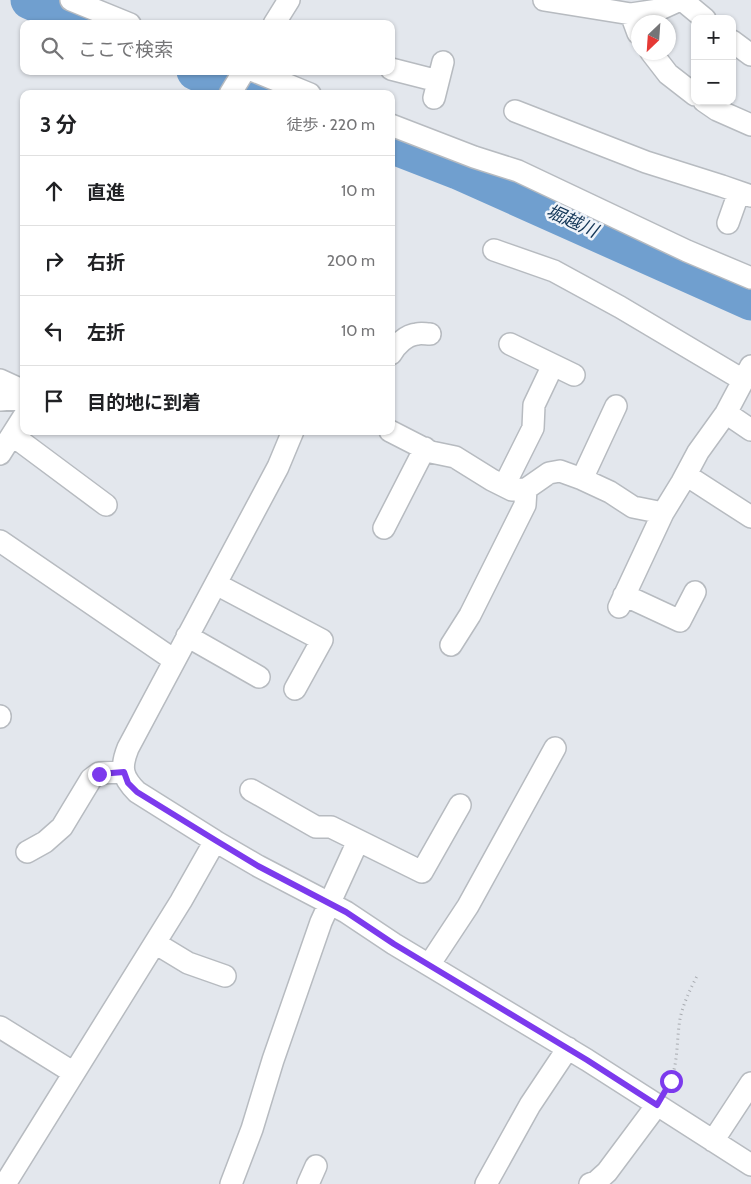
<!DOCTYPE html>
<html lang="ja">
<meta charset="utf-8">
<style>
:root{--surface:#fff;--page:#f6f6f6;--text:#202124;--muted:#757577;--line:#e0e0e0}
body{margin:0;font-family:Cabin,"Noto Sans JP",sans-serif;background:var(--page);color:var(--text)}
.controls{position:absolute;right:15px;top:15px;display:grid;overflow:hidden;border-radius:10px;box-shadow:0 1px 4px #0004}
.controls button{width:45px;height:45px;display:grid;place-items:center;padding:0;border:0;border-bottom:1px solid var(--line);background:var(--surface);color:var(--text);font:25px sans-serif}
.compass{position:absolute;left:631px;top:15px;width:45px;height:45px;border-radius:50%;background:var(--surface);box-shadow:0 1px 4px #0004;rotate:205deg}
.stop{position:absolute;width:15px;height:15px;margin:-11px;border:4px solid #7c3aed;border-radius:50%;background:#fff}
.stop.end{background:#7c3aed;border-color:#fff;box-shadow:0 1px 5px #0008}
.list{margin:0;padding:0;list-style:none}
h2{display:flex;justify-content:space-between;align-items:center;height:65px;margin:0;padding:0 20px;font-size:21px}
h2 small{font-size:16px;font-weight:400;color:var(--muted)}
.list li{display:grid;grid-template-columns:32px 1fr auto;gap:15px;align-items:center;box-sizing:border-box;height:70px;padding:0 20px;border-top:1px solid var(--line)}
.list b{display:block;font-size:19px;white-space:nowrap}
.list em{font-size:16px;font-style:normal;color:var(--muted)}
.icon{flex:none;width:28px;height:28px;fill:none;stroke:currentColor;stroke-width:2;stroke-linecap:round;stroke-linejoin:round}
.map{position:relative;flex:none;width:751px;height:1184px;overflow:hidden}
.search{position:absolute;background:var(--surface);box-shadow:0 1px 4px #0004;left:20px;top:20px;width:375px;height:55px;display:flex;align-items:center;gap:12px;box-sizing:border-box;padding:0 18px;border-radius:10px;color:var(--muted);font-size:19px}
.panel{position:absolute;background:var(--surface);box-shadow:0 1px 4px #0004;left:20px;top:90px;width:375px;height:345px;border-radius:10px}
.map>svg:first-child{display:block}
.lines{fill:none;stroke-linecap:round;stroke-linejoin:round}
.river{stroke:#709fcf;stroke-width:39}
.minor-casing{stroke:#b7bbc0;stroke-width:24}
.path{stroke:#a8abb0;stroke-width:3;stroke-dasharray:1 4;stroke-linecap:butt}
.minor{stroke:#fff;stroke-width:21}
.route{stroke:#7c3aed;stroke-width:6}
.labels{text-anchor:middle;stroke-width:5;stroke-linejoin:round;paint-order:stroke}
.water-label{font-size:18px;font-style:italic;fill:#133657;stroke:#f0f4fa}
</style>
<div class="map">
<svg width="751" height="1184" viewBox="0 0 751 1184">
<rect width="100%" height="100%" fill="#e3e7ed"/>
<g class="lines">
<path class="river" d="M30,0L85,24
M196,71L214,79L257,94
M391,144L458,170L751,301"/>
<g class="minor-casing">
<path id="minor" d="M71,0L130,24
M544,0L631,14L658,10L680,0
M682,0L705,19
M631,14L638,33
M274,24L289,0
M732,41L751,55
M651,52L668,74L695,95
M391,69L438,81
M254,71L310,94
M230,94L244,71
M434,98L443,62
M704,101L717,110L751,125
M515,111L646,162L722,186L751,196
M391,125L474,157L518,171L687,251L751,278
M728,223L739,192
M494,250L554,271L620,307L743,380
M510,344L574,375
M391,354C396,345 406,335 417,334C421,333 426,334 430,334
M0,380L24,391
M0,400L24,398
M726,413L751,430
M293,431L278,467L128,748C120,768 122,777 137,792L215,841L258,866L346,912L394,944L587,1060L751,1165
M390,431L431,452L455,457L492,480L512,490L526,489L549,473L560,471L582,479L610,492L633,507L663,513L682,482L698,452L726,413L751,366
M12,435L106,505
M0,454L24,416
M686,475L751,517
M582,479L616,406
M504,486L533,428L534,405L553,365
M384,528L425,448
M0,541L174,660
M216,584L322,640L295,689
M624,595L680,621L695,592
M619,607L663,513
M187,636L259,677
M451,645L470,615L525,505L526,489
M0,716V717
M251,790L316,827H331L422,872L460,805
M27,852L45,842L62,827L91,779L99,773L124,772
M155,943L188,963L225,976
M429,965L468,906L555,748
M0,1027L74,1073
M713,1141L751,1083
M5,1184L181,901L215,841
M231,1184L252,1129L273,1060L321,922L358,841
M308,1184L316,1166
M486,1184L530,1105L568,1048
M590,1184L596,1182L607,1172L657,1105"/>
</g>
<path class="path" d="M667,1088C679,1067 676,1042 680,1019C683,1004 690,990 697,976"/>
<use href="#minor" class="minor"/>
</g>
<g class="lines">
<path class="route" d="M99,774L124,772L128,783L137,792L215,840L258,866L346,912L394,944L587,1060L657,1105L671,1081"/>
</g>
<g class="labels">
<g class="water-label">
<text transform="translate(572 221) rotate(24)" y="6">堀越川</text>
</g>
</g>
</svg>
<div class="controls">
<button>+</button>
<button>−</button>
</div>
<svg class="compass" viewBox="-18 -18 36 36"><path d="M0-13l5 13h-10z" fill="#e53935"/><path d="M0 13l5-13h-10z" fill="#757577"/></svg>
<div class="stop" style="left:671px;top:1081px"></div>
<div class="stop end" style="left:99px;top:774px"></div>
<div class="search"><svg class="icon" aria-label="search" viewBox="0 0 24 24"><circle cx="10" cy="10" r="6"/><path d="M15 15l6 6"/></svg>ここで検索</div>
<section class="panel">
<h2>3 分<small>徒歩 · 220 m</small></h2>
<ul class="list">
<li><svg class="icon" aria-label="ahead" viewBox="0 0 24 24"><path d="M12 20V5M6 11l6-6 6 6"/></svg><div><b>直進</b></div><em>10 m</em></li>
<li><svg class="icon" aria-label="right" viewBox="0 0 24 24"><path d="M7 20v-9h11M14 6l5 5-5 5"/></svg><div><b>右折</b></div><em>200 m</em></li>
<li><svg class="icon" aria-label="left" viewBox="0 0 24 24"><path d="M17 20v-9H6M10 6l-5 5 5 5"/></svg><div><b>左折</b></div><em>10 m</em></li>
<li><svg class="icon" aria-label="arrive" viewBox="0 0 24 24"><path d="M6 21V4h12l-3 4 3 4H6"/></svg><div><b>目的地に到着</b></div></li>
</ul>
</section>
</div>
